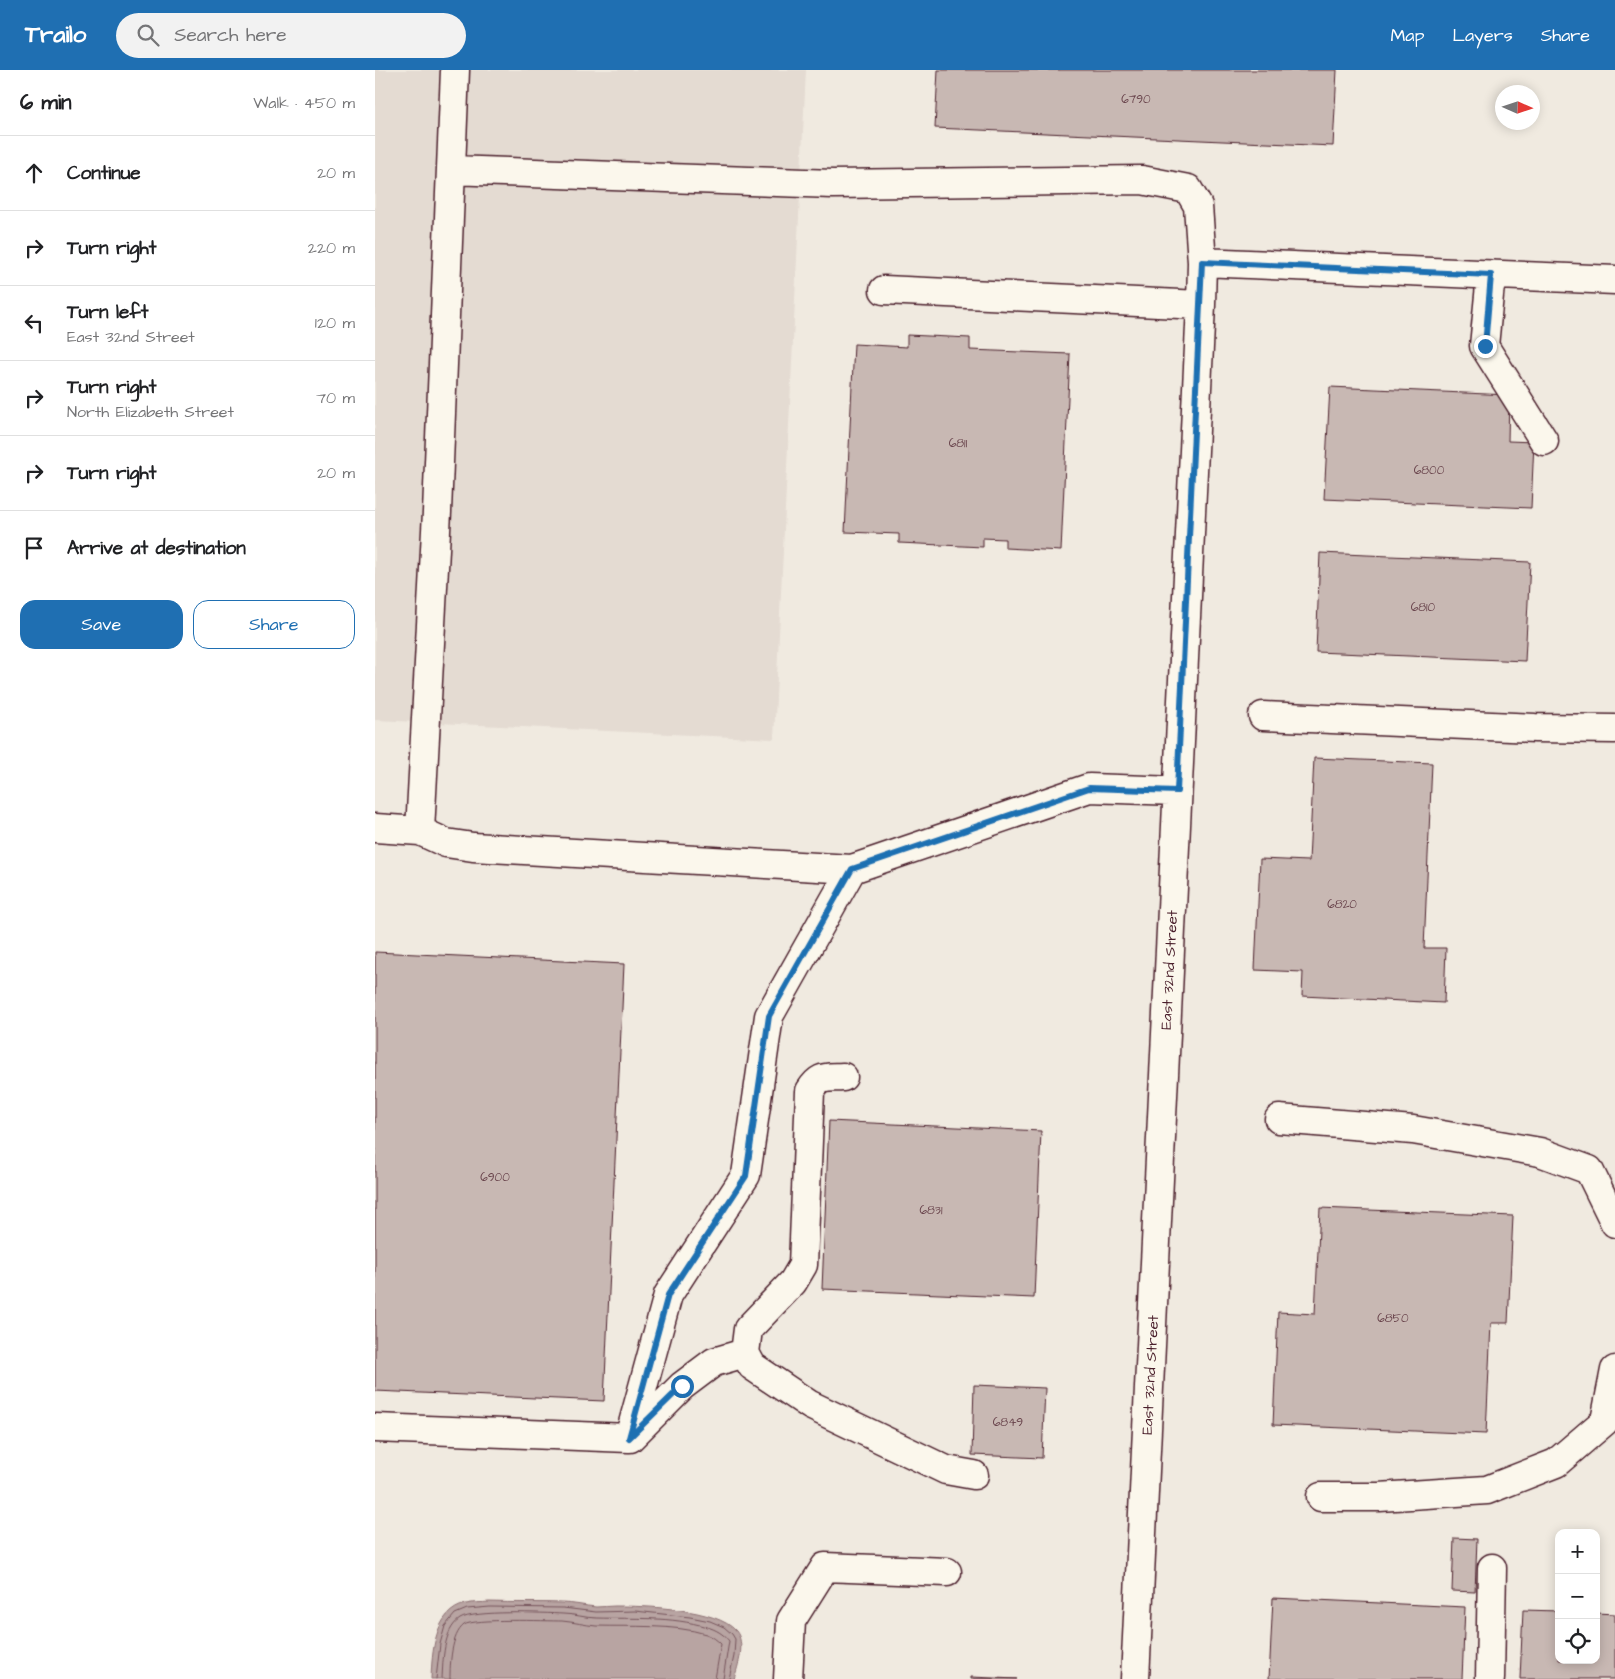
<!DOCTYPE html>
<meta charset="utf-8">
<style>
:root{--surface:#fff;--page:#f2f2f2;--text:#202124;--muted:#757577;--line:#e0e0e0;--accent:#1f6fb2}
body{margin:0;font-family:"Architects Daughter",sans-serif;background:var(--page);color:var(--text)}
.controls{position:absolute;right:15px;bottom:15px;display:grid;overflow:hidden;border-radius:10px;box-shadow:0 2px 12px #0003}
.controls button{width:45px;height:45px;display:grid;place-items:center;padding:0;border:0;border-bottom:1px solid var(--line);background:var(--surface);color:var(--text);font:25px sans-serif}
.compass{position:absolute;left:1120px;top:15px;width:45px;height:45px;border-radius:50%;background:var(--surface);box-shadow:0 2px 12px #0003;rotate:93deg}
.stop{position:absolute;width:15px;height:15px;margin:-11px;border:4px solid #1f6fb2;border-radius:50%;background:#fff}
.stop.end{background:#1f6fb2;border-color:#fff;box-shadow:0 1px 5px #0008}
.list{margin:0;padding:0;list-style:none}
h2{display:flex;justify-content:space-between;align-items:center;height:65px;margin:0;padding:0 20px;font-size:21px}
h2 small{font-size:16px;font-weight:400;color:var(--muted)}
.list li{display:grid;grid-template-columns:32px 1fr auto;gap:15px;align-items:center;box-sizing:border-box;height:75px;padding:0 20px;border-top:1px solid var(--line)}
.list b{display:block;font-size:19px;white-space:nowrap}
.list p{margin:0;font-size:16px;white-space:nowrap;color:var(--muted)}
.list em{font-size:16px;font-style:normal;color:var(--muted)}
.actions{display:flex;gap:10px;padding:15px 20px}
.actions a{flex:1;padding:11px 0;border:1px solid var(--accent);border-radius:15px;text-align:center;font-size:18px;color:var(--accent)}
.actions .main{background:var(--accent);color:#fff}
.icon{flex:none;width:28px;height:28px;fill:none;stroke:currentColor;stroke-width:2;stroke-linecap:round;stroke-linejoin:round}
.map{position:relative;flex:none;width:1240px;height:1609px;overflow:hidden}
header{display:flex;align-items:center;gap:30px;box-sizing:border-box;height:70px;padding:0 25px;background:var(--accent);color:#fff}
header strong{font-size:24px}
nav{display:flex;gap:28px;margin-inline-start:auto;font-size:18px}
.search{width:350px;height:45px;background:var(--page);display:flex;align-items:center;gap:12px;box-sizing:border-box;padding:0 18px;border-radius:28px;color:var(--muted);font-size:19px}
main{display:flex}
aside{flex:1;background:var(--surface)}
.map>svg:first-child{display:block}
.built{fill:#e4dbd2}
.water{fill:#b8a4a2;stroke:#8c6f72}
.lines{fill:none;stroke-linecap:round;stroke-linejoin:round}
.shore{stroke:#76545b;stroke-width:1}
.building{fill:#c8b8b3;stroke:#4a1f2b}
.minor-casing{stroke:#4a1f2b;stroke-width:31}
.minor{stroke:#fbf7ec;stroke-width:28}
.route{stroke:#1f6fb2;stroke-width:6}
.labels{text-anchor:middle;stroke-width:5;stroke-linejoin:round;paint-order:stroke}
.number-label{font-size:12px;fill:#6a454d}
.street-label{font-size:15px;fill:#4a1f2b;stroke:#fbf7ec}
</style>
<header>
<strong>Trailo</strong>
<div class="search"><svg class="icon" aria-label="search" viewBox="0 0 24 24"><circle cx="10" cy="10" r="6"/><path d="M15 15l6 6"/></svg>Search here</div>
<nav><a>Map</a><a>Layers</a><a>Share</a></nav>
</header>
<main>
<aside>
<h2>6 min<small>Walk · 450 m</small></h2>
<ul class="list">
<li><svg class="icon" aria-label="ahead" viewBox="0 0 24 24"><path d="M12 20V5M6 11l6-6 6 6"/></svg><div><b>Continue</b></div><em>20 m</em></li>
<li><svg class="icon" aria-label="right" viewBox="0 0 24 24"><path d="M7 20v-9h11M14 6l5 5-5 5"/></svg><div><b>Turn right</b></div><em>220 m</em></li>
<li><svg class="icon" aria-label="left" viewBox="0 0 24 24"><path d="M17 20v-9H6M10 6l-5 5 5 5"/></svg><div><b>Turn left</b><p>East 32nd Street</p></div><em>120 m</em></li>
<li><svg class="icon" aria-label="right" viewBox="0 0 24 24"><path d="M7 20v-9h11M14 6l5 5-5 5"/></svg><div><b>Turn right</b><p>North Elizabeth Street</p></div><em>70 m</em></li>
<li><svg class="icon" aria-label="right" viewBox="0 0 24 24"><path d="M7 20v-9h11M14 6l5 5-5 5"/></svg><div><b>Turn right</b></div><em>20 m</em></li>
<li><svg class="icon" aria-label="arrive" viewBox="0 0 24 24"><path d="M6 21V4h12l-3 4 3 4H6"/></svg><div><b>Arrive at destination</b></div></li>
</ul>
<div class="actions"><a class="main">Save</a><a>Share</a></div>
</aside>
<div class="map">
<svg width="1240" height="1609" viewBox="0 0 1240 1609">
<rect width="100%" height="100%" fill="#f0eae0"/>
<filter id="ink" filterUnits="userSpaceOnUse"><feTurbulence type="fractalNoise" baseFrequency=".02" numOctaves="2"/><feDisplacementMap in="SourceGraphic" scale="10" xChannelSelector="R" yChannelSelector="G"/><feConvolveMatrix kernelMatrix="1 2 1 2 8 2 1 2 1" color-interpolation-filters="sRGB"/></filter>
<g filter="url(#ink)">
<path class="built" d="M0,0H431L399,669L0,650Z"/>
<path class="water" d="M114,1532C139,1533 163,1532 187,1533C198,1533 210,1536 221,1537C227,1537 234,1536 240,1536C269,1536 342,1538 361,1561C371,1573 363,1596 359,1609H56C57,1583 59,1541 91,1534C98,1532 107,1533 114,1532Z"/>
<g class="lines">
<path class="shore" d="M61,1609L65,1574L70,1556L80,1544L92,1539L115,1537L188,1538L221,1542L260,1541L315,1547L335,1551L349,1557L357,1564L360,1569L359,1586L354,1609
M67,1609C68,1591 68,1560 85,1549C99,1540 168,1543 188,1544C199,1544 210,1548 222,1548C258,1549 296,1546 332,1557C340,1559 349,1564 354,1571L348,1609
M75,1609C75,1594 76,1565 89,1555C99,1548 171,1551 187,1551C199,1552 210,1555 221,1556C255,1557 299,1554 331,1564C337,1566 342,1570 346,1574L340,1609"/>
</g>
<path class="building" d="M563,0H962L958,76L560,58Z
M532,265L595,268V280L695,284L686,481L630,478V469L608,468V477L524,473V464L470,462L479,274L532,277Z
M955,317L1134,325L1133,371L1159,372L1156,438L949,429Z
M945,483L1155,492L1150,591L941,582Z
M939,688L1057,693L1049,878H1071L1069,933L927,926L928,902L880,900L885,789L934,791Z
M0,882L249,894L229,1331L0,1321Z
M454,1051L666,1061L659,1228L447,1219Z
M945,1138L1138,1146L1133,1253H1116L1111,1364L898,1355L903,1242L940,1244Z
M599,1315L670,1318L667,1388L597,1385Z
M1079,1468L1102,1469L1100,1522L1077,1521Z
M898,1528L1090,1537L1087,1609H894Z
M1148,1540L1184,1541V1590H1221V1543L1240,1544V1609H1145Z
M596,1607L642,1609H596Z"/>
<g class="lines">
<g class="minor-casing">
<path id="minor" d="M76,100L458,114L767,110L813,119L823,136L827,192L826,235L760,1609
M827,192L1240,210
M1116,205L1109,276L1169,371
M509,220L826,235
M888,646L1160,658L1240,659
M0,758L45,761L62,442L80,0
M45,761L71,773L98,777L477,799
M468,1007C450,1008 445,1005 435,1021L428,1195L418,1212L373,1259L370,1283L377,1296L435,1335L571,1400L599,1405
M904,1049L1038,1060L1165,1082L1214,1100L1240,1153
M0,1358L254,1368L293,1225L371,1105L394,946L477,799L714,718L802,721
M255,1368L307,1316L339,1292L370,1283
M946,1427H1004L1112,1420L1181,1393L1230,1351L1240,1300
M413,1609L416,1551L450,1497L572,1502
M1115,1609L1117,1498"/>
</g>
<use href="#minor" class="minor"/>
</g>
</g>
<g class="lines" filter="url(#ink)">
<path class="route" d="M307,1316L254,1368L293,1225L371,1106L394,946L477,799L714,718L802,721L827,192L1116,205L1110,276"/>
</g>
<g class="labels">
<g class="number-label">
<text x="761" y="33">6790</text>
<text x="583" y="377">6811</text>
<text x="1054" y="404">6800</text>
<text x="1048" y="541">6810</text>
<text x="967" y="838">6820</text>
<text x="120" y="1111">6900</text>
<text x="556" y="1144">6831</text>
<text x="1018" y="1252">6850</text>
<text x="633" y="1356">6849</text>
</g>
<g class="street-label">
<text transform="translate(794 900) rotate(-87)" y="5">East 32nd Street</text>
<text transform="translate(775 1305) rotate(-87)" y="5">East 32nd Street</text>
</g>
</g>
</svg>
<div class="controls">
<button>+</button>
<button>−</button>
<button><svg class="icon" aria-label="locate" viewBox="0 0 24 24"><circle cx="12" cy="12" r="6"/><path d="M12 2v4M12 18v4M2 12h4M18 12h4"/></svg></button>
</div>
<svg class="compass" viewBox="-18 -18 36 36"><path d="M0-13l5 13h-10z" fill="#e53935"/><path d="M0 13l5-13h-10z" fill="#757577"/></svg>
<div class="stop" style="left:307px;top:1316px"></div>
<div class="stop end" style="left:1110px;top:276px"></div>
</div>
</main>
